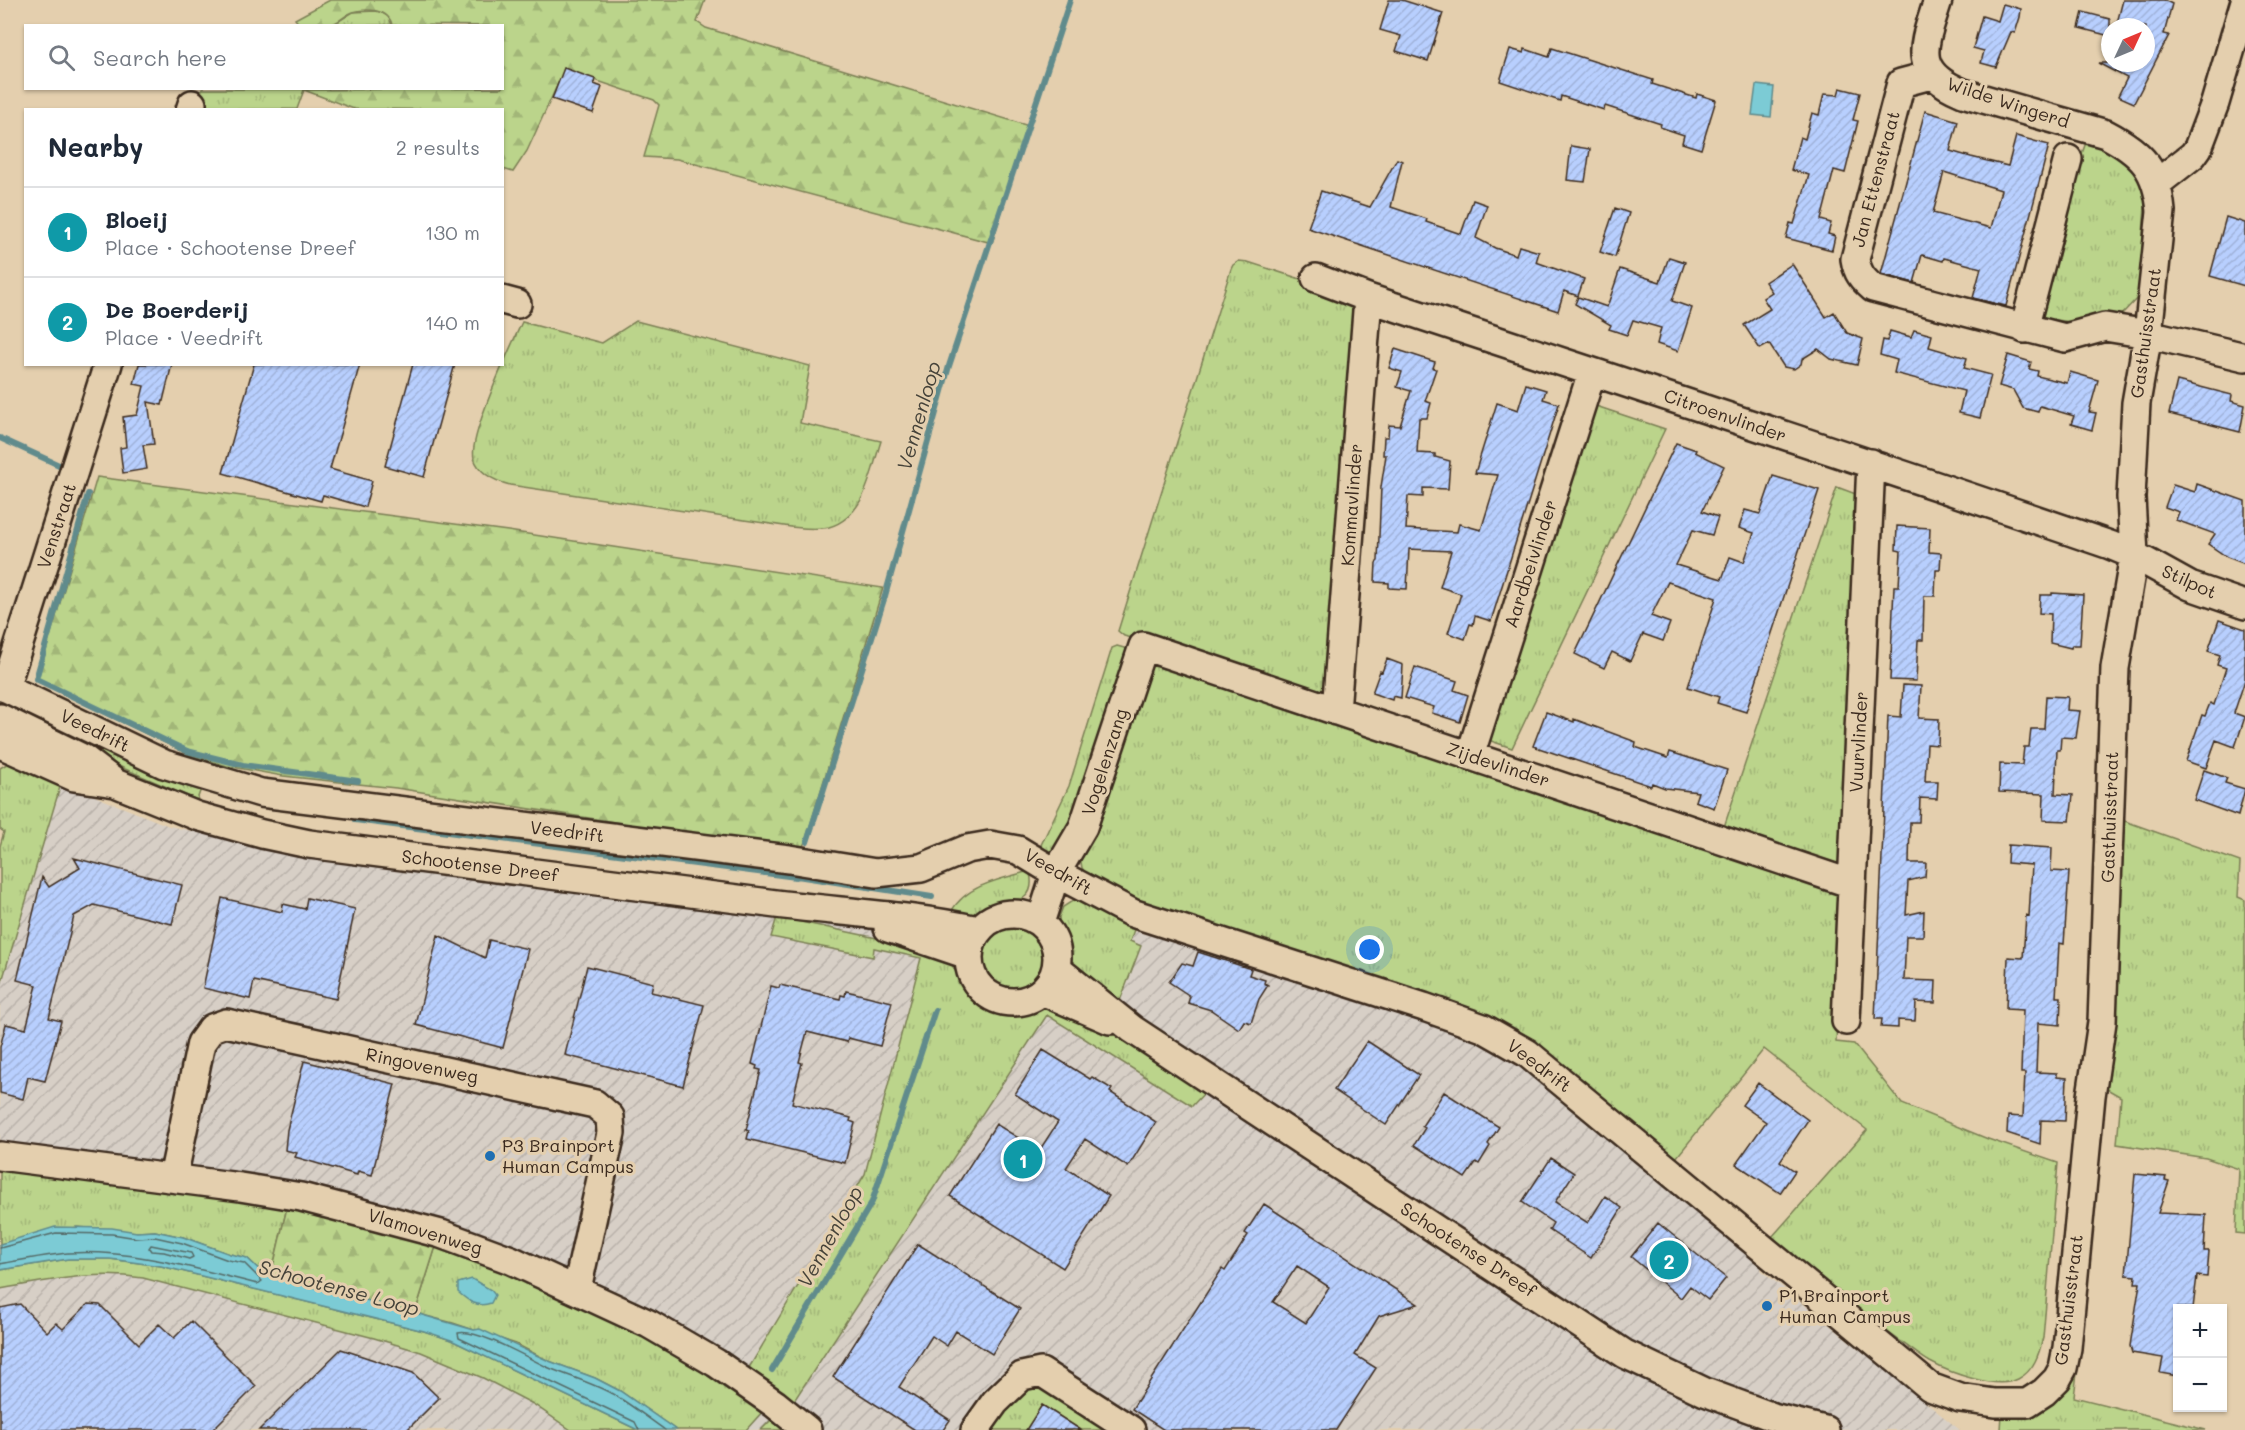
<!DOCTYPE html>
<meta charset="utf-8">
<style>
:root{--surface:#fff;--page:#f6f6f7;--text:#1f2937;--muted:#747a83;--line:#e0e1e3;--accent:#1f6fb2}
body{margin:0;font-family:Mali,sans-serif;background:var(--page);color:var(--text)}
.controls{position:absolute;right:18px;bottom:18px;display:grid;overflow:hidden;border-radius:0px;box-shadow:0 2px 4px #0004}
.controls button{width:54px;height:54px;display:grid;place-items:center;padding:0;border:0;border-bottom:2px solid var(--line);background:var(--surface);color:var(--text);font:30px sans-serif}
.compass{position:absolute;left:2101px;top:18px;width:54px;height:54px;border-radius:50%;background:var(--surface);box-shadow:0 2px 4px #0004;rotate:46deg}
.you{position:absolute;left:1370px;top:950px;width:21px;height:21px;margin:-15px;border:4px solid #fff;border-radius:50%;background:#1a73e8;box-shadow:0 0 0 9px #1a73e833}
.badge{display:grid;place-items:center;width:39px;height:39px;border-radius:50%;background:var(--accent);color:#fff;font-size:20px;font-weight:700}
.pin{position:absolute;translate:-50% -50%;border:3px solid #fff;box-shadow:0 2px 6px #0006}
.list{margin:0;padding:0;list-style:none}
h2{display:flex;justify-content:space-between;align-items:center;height:78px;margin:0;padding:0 24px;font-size:26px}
h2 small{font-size:20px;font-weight:400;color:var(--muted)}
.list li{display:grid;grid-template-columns:39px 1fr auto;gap:18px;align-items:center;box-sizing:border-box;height:90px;padding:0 24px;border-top:2px solid var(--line)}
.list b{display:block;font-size:22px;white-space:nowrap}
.list p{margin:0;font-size:20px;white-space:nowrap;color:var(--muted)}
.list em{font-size:20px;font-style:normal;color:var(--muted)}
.icon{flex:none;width:33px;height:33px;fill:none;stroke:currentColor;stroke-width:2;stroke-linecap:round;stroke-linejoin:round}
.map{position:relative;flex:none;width:2245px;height:1430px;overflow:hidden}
.search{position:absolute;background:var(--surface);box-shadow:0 2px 4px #0004;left:24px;top:24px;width:480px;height:66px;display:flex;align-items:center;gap:15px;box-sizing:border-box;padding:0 21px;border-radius:0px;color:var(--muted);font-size:22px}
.panel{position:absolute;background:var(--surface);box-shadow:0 2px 4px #0004;left:24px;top:108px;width:480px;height:258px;border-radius:0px}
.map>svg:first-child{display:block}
.industrial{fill:url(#industrial-furrows)}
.grass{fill:url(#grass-tufts);stroke:#7b7f54;stroke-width:1.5}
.forest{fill:url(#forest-firs);stroke:#7b7f54;stroke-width:1.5}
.water{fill:#7bcbd5;stroke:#618b8c;stroke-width:1.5}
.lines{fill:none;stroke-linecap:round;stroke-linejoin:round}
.shore{stroke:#556a67;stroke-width:1.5}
.stream{stroke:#618b8c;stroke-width:6}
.building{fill:url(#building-hatch);stroke:#3b2a1e;stroke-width:1.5;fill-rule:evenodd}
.minor-casing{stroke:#3b2a1e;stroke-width:32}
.minor{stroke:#e4cfae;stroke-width:27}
.poi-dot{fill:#1f6fb2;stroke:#e4cfae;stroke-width:2}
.labels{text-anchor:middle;stroke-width:6;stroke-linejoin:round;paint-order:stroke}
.street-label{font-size:18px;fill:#3b2a1e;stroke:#e4cfae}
.poi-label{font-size:18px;fill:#3b2a1e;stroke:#e4cfae;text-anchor:start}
.water-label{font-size:20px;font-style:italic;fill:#454239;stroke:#e4cfae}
</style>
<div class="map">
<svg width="2245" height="1430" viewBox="0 0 2245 1430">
<defs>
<pattern id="industrial-furrows" width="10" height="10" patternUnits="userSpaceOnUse" patternTransform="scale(1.5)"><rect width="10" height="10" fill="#d7cfc6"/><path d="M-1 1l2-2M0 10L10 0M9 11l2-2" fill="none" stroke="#b9b2aa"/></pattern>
<pattern id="grass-tufts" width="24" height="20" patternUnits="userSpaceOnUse" patternTransform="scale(1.5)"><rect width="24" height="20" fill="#bbd48b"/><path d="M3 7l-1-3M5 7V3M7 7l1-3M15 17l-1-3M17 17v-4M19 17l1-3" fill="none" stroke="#a2b678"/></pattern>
<pattern id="forest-firs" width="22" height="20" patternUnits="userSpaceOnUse" patternTransform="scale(1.5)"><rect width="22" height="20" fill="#bbd48b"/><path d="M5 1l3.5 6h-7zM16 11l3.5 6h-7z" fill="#a2b678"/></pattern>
<pattern id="building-hatch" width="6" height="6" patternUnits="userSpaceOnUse" patternTransform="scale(1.5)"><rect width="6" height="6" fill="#b8cffe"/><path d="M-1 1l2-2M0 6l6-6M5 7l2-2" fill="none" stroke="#9fb2d9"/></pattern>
</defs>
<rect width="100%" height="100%" fill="#e4cfae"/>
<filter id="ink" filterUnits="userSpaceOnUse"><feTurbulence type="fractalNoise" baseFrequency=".0167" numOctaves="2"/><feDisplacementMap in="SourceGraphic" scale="12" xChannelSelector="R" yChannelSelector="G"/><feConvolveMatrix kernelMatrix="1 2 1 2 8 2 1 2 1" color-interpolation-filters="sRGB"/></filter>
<g filter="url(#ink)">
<path class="industrial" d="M32,771L169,826L308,857L1010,947L1074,915L1403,1003L1517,1050L1762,1263L1761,1270L1960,1430H0V885Z"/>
<path class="grass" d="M376,11C385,13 390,16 392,25L331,26L353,12Z
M202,89H308L304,90L297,109L195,110Z
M2088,137L2131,164L2146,190L2139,296L2120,316L2087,324L2041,318L2076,170Z
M1239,261L1248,262L1313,283L1355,306L1326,690L1323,692L1138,631L1132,638L1124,636L1118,631L1231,269L1233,265Z
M636,321L810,366L800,423L881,441C871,472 865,517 829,527C817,530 803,528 791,527L510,485C495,481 479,474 474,458C468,436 511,346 522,322L602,343Z
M1593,405L1665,429L1512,748L1488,740L1521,643Z
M1837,487L1861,496L1842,860L1838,864L1724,827Z
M1117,646L1135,651L1081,824L1055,853L1041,852V845L1069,786L1112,648Z
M1156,662L1835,886L1843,900L1836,1042L1854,1044L1902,1104L1988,1139L2058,1163L2043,1338C2039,1354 2034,1371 2018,1379C1997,1390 1950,1373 1930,1362C1918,1355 1908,1346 1896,1338C1853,1308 1813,1271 1772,1237L1867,1130L1764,1049L1672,1163L1537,1051L1153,913L1089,878L1082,868L1080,857L1149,666Z
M34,708L203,783L197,800L125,769L27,722Z
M12,755L63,777L0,988V846L4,832L0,829V768L7,764Z
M2122,820L2240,862L2238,897L2245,900V1234L2236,1233L2239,1169L2206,1158L2117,1144L2121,1097L2107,1089Z
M1026,872L1030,873C1037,904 1011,901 991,908C985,911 977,917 970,917C964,916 957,913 951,912C965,886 999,879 1026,872Z
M1077,898L1137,921L1130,941L1141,946L1118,1006L1068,963L1060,932L1059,917L1063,907Z
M777,917L929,949L951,963L966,991L982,1007L993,1013L1002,1016L1021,1014L1047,1005L1114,1031L1207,1090L1192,1106L1047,1015L786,1413L741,1381L865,1174L921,958L874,948L873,957L771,937Z
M980 959a31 31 0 1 1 62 0a31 31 0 1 1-62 0Z
M0,1165L288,1203L271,1276L265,1275L247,1258L230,1254L183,1237L155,1231L137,1232L77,1227L0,1244Z
M437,1243L485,1260L656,1338L763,1411L746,1430H676L620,1391L595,1378L549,1361L516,1344L453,1323L415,1313Z
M68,1259H110L161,1266L424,1331L451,1340L638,1430H571L533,1404L483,1378L421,1352L374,1338L143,1278C94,1270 49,1281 0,1289V1270Z
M2078,1365L2074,1397L2206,1430H2001L2002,1414Z
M1029,1386L1039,1387L1108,1430H1081L1042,1405L1026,1430H984Z
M772,1419L796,1430H761Z"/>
<path class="forest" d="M330,0H705L697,22L706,28L1029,126L992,243L677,159L644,157L659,105L654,100L571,72L561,77L527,151L513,172L503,169L502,110L354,109L304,90L502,88V26L392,25C389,9 367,8 353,12C344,15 338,24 329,25C320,27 309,25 300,25L295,19Z
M97,477L508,531L883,588L805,842L800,851L396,788L283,776L227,766L190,755L37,681Z
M288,1203L437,1243L415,1313L271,1276Z"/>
<path class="water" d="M1756,85L1774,87L1771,117L1752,115Z
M55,1227L112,1228L137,1232L155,1231L183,1237L230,1254L247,1258L265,1275L398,1308L474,1330L480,1329L549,1361L595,1378L620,1391L676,1430H638L451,1340L424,1331L161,1266L110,1259H68L0,1270V1244Z
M472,1279L491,1290L495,1295L491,1303C477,1308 468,1301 458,1292V1283Z"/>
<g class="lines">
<path class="shore" d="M151,1245L191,1253L193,1257L189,1259L164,1252L151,1251L149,1248Z
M0,1248L56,1233L112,1234L137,1238L155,1237L182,1243L228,1260L244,1263L262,1281L258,1284C196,1269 133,1249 68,1253C46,1255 22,1260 0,1264
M639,1430L635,1422L459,1338L458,1333C476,1328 528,1358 547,1367C570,1377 594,1383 616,1396C633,1406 649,1419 665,1430"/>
<path class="stream" d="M0,438L59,465
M88,494L36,679L187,751L243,765L358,781
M355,820L796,877
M807,842L885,596L949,366L1070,0
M797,876L932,897
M772,1370L872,1202L935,1010"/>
</g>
<path class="building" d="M1389,0H1402L1443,13L1428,61L1396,51L1401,36L1380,30Z
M2123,0H2164L2172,4L2164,34L2169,35L2134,103L2118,96L2127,78L2098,63H2146V27H2116Z
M2003,4L2021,9L2020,17L2015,33L2011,32L1996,67L1981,63L1984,51L1973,48L1982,16L1998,21Z
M2083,12L2110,19V36L2079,28Z
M1552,48L1653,80L1652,84L1696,98L1697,94L1716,100L1701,149L1682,143L1684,135L1660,127L1661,124L1605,106L1604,110L1561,96L1560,101L1500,81L1510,49L1524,53L1525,49L1549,57Z
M564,68L595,79L594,84L602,87L593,113L552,99Z
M1840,88L1860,93L1853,120L1858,121L1845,173L1834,170L1821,220L1831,223L1828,234L1835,236L1832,250L1786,238L1790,223L1794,224L1809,175L1791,170L1800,137L1805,139L1812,113L1819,115L1824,94L1838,95Z
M1925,111L1958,121L1950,151L1971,157L2008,166L2016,136L2049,145L2006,306L1973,298L1981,268L1944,258L1943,261L1922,255L1914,283L1881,274ZM1944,172L2001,190L1991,228L1933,213Z
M1571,146L1590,149L1585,182L1567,180Z
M1397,159L1402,161L1391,207L1427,219L1426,222L1461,234L1473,200L1487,205L1476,238L1495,248L1516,255L1519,246L1539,252L1536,262L1584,279L1578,296L1564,291L1558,311L1308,228L1321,191L1370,207Z
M1615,208L1629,213L1615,257L1600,252Z
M2226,217L2245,223V286L2210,276Z
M1669,257L1685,262L1672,301L1692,308L1678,351L1657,344L1661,328L1633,320L1627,335L1609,329L1611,325L1575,304L1578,297L1607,307L1620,269L1660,282Z
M1792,264L1826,317L1834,312L1847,333L1863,339L1857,365L1831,359L1818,349L1802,359L1801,364L1794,369L1784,367L1769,344L1760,349L1744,325L1770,309L1763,298L1772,292L1765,282Z
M1914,330L1932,335L1929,347L1967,358L1964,368L1991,375L1980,418L1959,413L1964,391L1894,373L1897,360L1880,355L1883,340L1887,341L1890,331L1911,337Z
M1395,349L1435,362L1433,368L1436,369L1425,401L1431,403L1427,418H1419L1417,453L1435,454V457L1450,461L1448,489L1423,488V497L1408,496L1406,529L1457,532L1459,524L1481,530L1498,475L1475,473L1497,403L1518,410L1526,384L1546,390L1543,399L1559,404L1491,621L1475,616L1473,625L1470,624L1465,639L1448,633L1461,594L1440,587L1451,551L1409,549L1407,589L1389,588V583L1375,582L1376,563L1378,561L1381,487L1386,455H1383L1384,437H1388L1389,425L1400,426L1411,391L1397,387L1402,372L1389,368Z
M2008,355L2031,362L2029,369L2038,371L2037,376L2067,383L2070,372L2098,380L2089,412L2096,413L2092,430L2071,424L2074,416L2040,406L2038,412L2023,408L2013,390L1999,386Z
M139,364H172L162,405L148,402L154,444L143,445L147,469L123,473L120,448L126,447L123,417L137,415L144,386L134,384Z
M254,364H360L330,469L372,481L365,507L323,495L321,501L223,473Z
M413,364H455L424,477L385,466Z
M2177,381L2232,395L2231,401L2245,405L2240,432L2169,414Z
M1676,443L1696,450L1695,452L1724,466L1702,511L1718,517L1712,535L1693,530L1676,565L1722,579L1730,557L1744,562L1754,533L1739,528L1745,510L1760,514L1773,476L1819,490L1746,712L1717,703L1719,697L1688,687L1716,598L1668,582L1651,616L1670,623L1663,641L1643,634L1630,661L1612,652L1604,668L1575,654Z
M2197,484L2245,501V564L2227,557L2208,544L2215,534L2176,520L2179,512L2165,507L2173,485L2195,492Z
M1897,526L1930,528L1929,552L1941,553L1940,570H1936L1935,596H1924L1923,640H1918L1916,681L1890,680L1894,586H1899L1901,551L1896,550Z
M2052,593L2083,595L2080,645H2072L2071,648L2050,643L2051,614L2039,613L2040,595H2052Z
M2219,620L2245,629V680L2234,713L2245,717L2235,747L2216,740L2206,768L2186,761L2202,715L2205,716L2210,703L2214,705L2226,668L2217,665L2220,655L2208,651Z
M1387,659L1403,665L1401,698L1393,696L1392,700L1372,693L1380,671L1382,672Z
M1415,667L1457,681L1454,690L1468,695L1460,722L1432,713L1434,707L1405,698Z
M1903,685L1921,686L1919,718L1939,719L1938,745L1927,744L1925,781H1938L1937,799L1920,798L1919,822H1910L1909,863H1926L1925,877L1908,881L1906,915L1924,911L1923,936H1906L1904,980L1936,981L1935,1003L1916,1002L1915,1021L1898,1020V1028L1881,1027L1882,1019H1875L1888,716L1901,717Z
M2046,696L2068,697L2067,710L2080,711L2076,738L2061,737L2060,750H2057L2055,794L2073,795L2070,821L2043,820L2044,794L1999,792L2000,764L2022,765L2024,747H2029L2031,729H2044Z
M1546,712L1574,722V719L1636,742L1635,747L1668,758L1670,752L1727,770L1714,808L1695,801L1698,792L1665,788L1652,783L1651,786L1533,746Z
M2204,770L2227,778L2225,783L2245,789L2238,816L2194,800Z
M2008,845L2052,848L2051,871L2069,872L2064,944L2059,943L2056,997H2061L2060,1025L2038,1023L2036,1072L2057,1073V1077L2067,1078L2065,1121L2041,1120L2040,1144L2007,1133L2008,1116L2023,1117L2025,1073H2021L2023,1010L2006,1009L2008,957L2023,958L2026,915L2029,916L2032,865L2007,863Z
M74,858L182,885L172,924L94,905L74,916L49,1018L61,1021L45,1081L28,1077L23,1099L0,1093V1047L6,1024L26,1029L37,985L17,980L42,877L49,887L80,868Z
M222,898L282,912L283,904L305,909L307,898L355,909L336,999L254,981L250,999L203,988Z
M438,935L485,958L489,940L528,949L503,1048L416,1025Z
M1198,952L1251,969L1249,975L1265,980L1264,983L1268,985L1259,999L1251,1023L1244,1021L1239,1029L1211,1010L1188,1003L1190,996L1169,982L1182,963L1193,966Z
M587,966L653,983L651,992L704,1005L683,1086L565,1055Z
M780,985L840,999L841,995L845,996L846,991L892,1002L880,1046L848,1038L847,1042L807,1032L799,1062L802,1063L792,1103L851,1118L850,1121L855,1123L845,1163L747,1139L749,1131L746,1130L761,1070L756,1069L757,1066L752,1064L771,986L779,988Z
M1367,1041L1419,1075L1386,1125L1334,1090Z
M1043,1050L1090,1079L1092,1077L1112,1089L1110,1092L1156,1122L1128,1167L1085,1139L1066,1168L1109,1196L1063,1268L950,1196L996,1124L1039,1151L1058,1122L1015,1094Z
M304,1061L395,1084L372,1175L358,1171L357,1175L295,1157L297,1153L285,1150L287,1130Z
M1758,1083L1808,1120L1780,1161L1795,1171L1780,1193L1736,1164L1766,1122L1742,1105Z
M1444,1092L1499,1127L1488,1144L1490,1146L1479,1164L1476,1162L1465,1178L1414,1145L1425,1128L1422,1126Z
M1551,1158L1574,1173L1555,1202L1588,1223L1605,1196L1622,1208L1591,1258L1549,1230L1553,1223L1522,1202Z
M2135,1174L2166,1177L2165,1180L2169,1181L2158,1213L2206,1215L2204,1251H2209L2207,1277L2197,1276L2193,1308H2178V1376L2160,1373L2163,1358L2132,1353L2130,1346L2140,1283H2135L2136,1276L2126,1275Z
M1264,1204L1418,1304L1379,1316L1355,1355L1376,1368L1336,1430H1164L1132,1409L1222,1269L1225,1271L1248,1235L1245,1233ZM1297,1266L1329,1287L1306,1323L1273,1302Z
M1658,1223L1726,1278L1708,1300L1690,1286L1681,1298L1631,1257Z
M918,1244L1020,1309L992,1354L956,1331L947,1346L932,1336L899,1387L950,1420L943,1430H915L833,1377Z
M20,1304L47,1332L56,1323L63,1329L88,1304L100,1305L139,1344L159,1324L174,1338L191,1321L256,1386L212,1430H0V1308Z
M341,1349L413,1373L439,1398L407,1430H259Z
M1042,1405L1081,1430H1026Z"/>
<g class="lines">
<g class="minor-casing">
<path id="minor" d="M1931,75L1901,83L1855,259C1857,272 1862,279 1873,288L2065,338L2105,327L2148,334L2245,357
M190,110L192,104
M2156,184L2193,155L2198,148L2215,103L2245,1
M1316,278L1368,298C1616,380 1864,460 2110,545L2134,555L2190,586L2245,605
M502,300L517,304
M2024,329L2068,159
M0,685L164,764L261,793L789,859L876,873L921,868L967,849L990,845L1018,850L1056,873L1132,913L1424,1007L1483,1028L1527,1053L1930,1387L1960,1398L1995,1403H2027L2044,1392L2057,1379L2063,1368L2067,1348L2091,1096L2102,1022L2115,668L2134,555L2131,497L2136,403L2148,334L2161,211C2157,169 2142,153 2106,134L1963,93C1909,71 1924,45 1938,0
M5,688L108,364
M1336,711L1368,298
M0,718L84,759L114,782
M0,744L74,777L115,783L197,816L262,834L309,844C460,863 610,883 761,902C833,912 906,914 978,930
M1470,756L1592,372
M969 958a44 44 0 1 1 88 0a44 44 0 1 1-88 0Z
M1040,923L1056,873L1083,827L1143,646L1852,884
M888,928L968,955
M1056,968L1132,1029L1625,1354L1705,1392L1773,1417L1825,1430
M1042,991L1110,1020
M1846,1021L1871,463
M0,1156L240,1187L301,1197L441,1234L511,1260L649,1324L716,1363L775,1404L807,1430
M173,1178L201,1043L212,1028L226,1023L595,1104L610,1117L611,1133L577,1289
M975,1430L995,1402L1022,1376L1041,1372L1131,1430"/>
</g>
<use href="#minor" class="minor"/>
</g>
</g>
<g class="poi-dot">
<circle cx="490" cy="1156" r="6"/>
<circle cx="1767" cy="1306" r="6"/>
</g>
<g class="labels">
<g class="street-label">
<text transform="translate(2008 103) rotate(18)" y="6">Wilde Wingerd</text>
<text transform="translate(1876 179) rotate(-75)" y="6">Jan Ettenstraat</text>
<text transform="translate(2146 333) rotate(-82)" y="6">Gasthuisstraat</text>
<text transform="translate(1725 416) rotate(19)" y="6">Citroenvlinder</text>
<text transform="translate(1352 505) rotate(-86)" y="6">Kommavlinder</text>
<text transform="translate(57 526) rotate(-72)" y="6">Venstraat</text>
<text transform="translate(1531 564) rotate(-72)" y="6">Aardbeivlinder</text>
<text transform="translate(2189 582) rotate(24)" y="6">Stilpot</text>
<text transform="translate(95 731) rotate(26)" y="6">Veedrift</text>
<text transform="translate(1859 742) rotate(-87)" y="6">Vuurvlinder</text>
<text transform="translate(1105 762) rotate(-72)" y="6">Vogelenzang</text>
<text transform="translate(1498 765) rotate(18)" y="6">Zijdevlinder</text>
<text transform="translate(2110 817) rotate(-88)" y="6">Gasthuisstraat</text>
<text transform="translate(567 832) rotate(7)" y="6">Veedrift</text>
<text transform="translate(480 866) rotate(7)" y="6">Schootense Dreef</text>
<text transform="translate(1058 872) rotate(30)" y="6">Veedrift</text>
<text transform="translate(422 1066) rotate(12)" y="6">Ringovenweg</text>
<text transform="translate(1539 1066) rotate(37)" y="6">Veedrift</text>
<text transform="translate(425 1232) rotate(17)" y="6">Vlamovenweg</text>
<text transform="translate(1468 1250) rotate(33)" y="6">Schootense Dreef</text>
<text transform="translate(2069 1300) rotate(-83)" y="6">Gasthuisstraat</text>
</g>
<g class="poi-label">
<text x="502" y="1152">P3 Brainport<tspan x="502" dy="21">Human Campus</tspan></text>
<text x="1779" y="1302">P1 Brainport<tspan x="1779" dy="21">Human Campus</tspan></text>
</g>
<g class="water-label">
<text transform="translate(919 416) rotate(-74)" y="7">Vennenloop</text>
<text transform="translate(830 1237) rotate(-61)" y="7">Vennenloop</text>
<text transform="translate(339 1288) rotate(15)" y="7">Schootense Loop</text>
</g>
</g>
</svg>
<div class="controls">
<button>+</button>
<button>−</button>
</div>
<svg class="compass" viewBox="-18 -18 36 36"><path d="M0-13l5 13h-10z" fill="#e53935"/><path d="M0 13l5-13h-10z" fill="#747a83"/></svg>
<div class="you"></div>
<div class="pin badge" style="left:1023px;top:1159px;background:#0f9aa8">1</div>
<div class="pin badge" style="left:1669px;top:1260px;background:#0f9aa8">2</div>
<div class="search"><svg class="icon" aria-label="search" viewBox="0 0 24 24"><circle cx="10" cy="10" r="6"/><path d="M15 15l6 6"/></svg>Search here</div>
<section class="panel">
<h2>Nearby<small>2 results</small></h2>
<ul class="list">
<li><span class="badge" style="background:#0f9aa8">1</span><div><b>Bloeij</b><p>Place · Schootense Dreef</p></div><em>130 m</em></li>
<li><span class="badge" style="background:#0f9aa8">2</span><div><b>De Boerderij</b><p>Place · Veedrift</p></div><em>140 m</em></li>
</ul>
</section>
</div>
